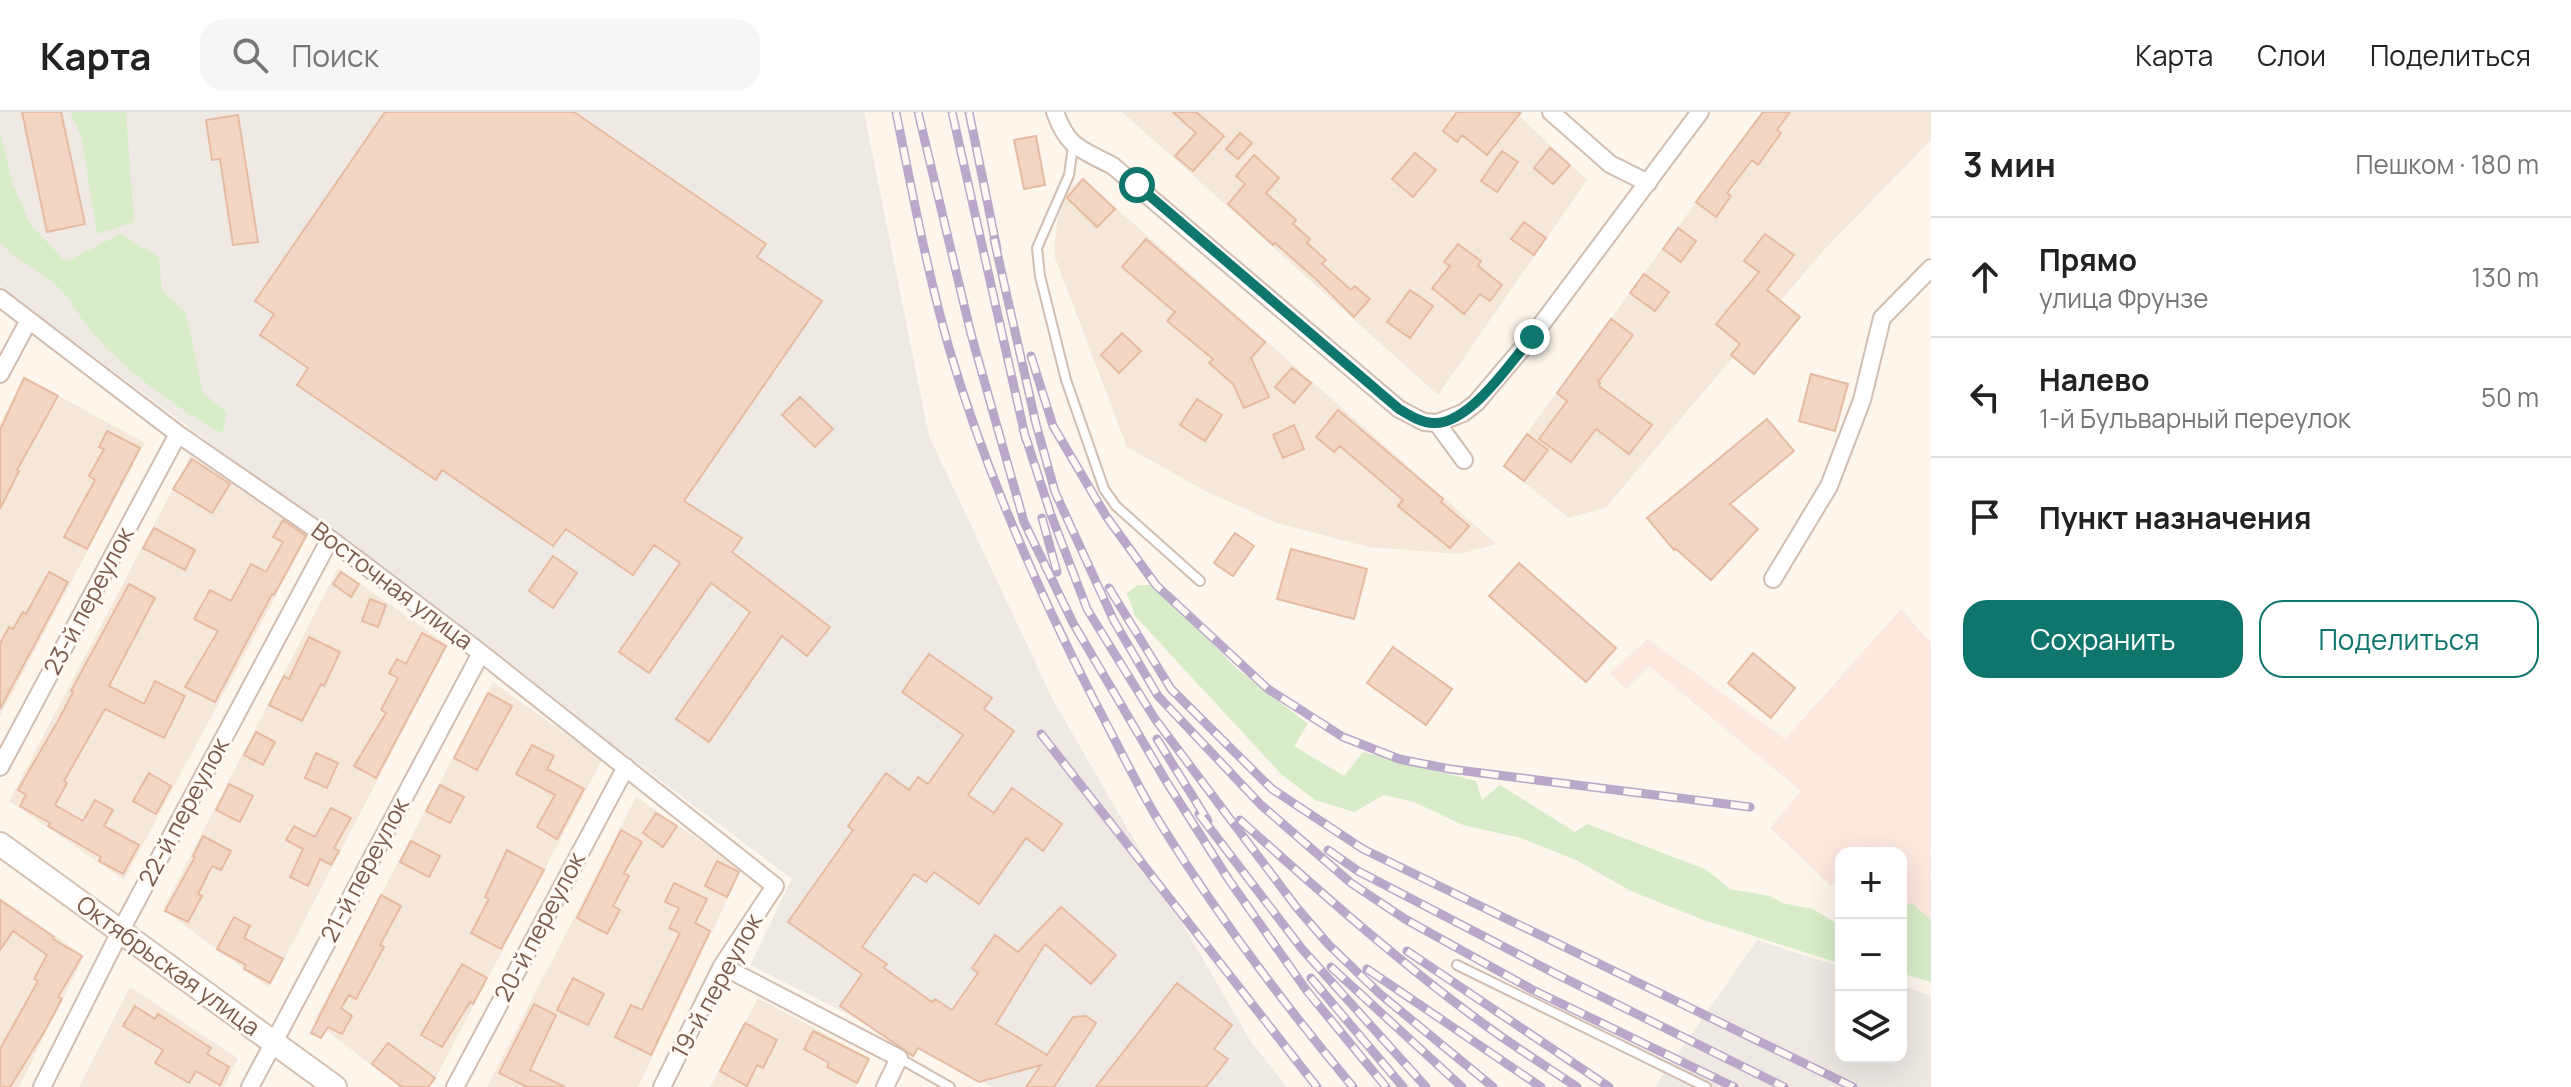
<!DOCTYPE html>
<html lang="ru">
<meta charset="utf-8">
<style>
:root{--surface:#fff;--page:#f6f6f6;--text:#222;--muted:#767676;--line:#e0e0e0;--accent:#0f766e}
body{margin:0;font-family:Manrope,sans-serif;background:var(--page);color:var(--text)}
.controls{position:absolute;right:24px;bottom:24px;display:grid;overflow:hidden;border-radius:16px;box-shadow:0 8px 32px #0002}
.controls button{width:72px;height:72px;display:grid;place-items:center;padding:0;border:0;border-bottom:2px solid var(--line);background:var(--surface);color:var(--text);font:40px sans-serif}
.stop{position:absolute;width:24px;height:24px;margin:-18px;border:6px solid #0f766e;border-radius:50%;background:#fff}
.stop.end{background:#0f766e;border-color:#fff;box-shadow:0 2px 8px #0008}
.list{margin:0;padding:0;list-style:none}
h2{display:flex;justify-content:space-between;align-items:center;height:104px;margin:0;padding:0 32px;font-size:34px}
h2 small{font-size:26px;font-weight:400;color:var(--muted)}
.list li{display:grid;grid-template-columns:52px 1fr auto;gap:24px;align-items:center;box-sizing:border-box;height:120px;padding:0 32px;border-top:2px solid var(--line)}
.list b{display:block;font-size:30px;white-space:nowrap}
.list p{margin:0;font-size:26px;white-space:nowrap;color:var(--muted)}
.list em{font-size:26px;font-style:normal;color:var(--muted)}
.actions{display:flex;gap:16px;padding:24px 32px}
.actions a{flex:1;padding:18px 0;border:2px solid var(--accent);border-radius:24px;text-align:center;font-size:28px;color:var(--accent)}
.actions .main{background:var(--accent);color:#fff}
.icon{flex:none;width:44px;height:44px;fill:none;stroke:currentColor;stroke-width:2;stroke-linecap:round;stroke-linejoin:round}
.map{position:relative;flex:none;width:1931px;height:975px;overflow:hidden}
header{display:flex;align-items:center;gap:48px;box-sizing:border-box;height:112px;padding:0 40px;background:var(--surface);border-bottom:2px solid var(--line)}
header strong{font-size:38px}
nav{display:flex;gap:44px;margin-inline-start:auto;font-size:28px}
.search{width:560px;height:72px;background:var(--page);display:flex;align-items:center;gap:20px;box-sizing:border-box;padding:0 28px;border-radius:24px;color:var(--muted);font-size:30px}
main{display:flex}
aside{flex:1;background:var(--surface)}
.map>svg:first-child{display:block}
.residential{fill:#f5e8da}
.commercial{fill:#fde8e0}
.industrial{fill:#efe9e4}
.green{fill:#d8ecc9}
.building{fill:#f3d5c3;stroke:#e6bba3;stroke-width:2}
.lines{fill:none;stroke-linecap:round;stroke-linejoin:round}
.lane-casing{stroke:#d1beb0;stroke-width:12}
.street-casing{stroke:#d1beb0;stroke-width:20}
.secondary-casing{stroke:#d6c0b0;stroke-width:26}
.lane{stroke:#fff;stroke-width:8}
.street{stroke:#fff;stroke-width:16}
.secondary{stroke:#fff;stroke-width:22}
.rail-casing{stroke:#b9a8c9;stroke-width:9}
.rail{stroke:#fffaf3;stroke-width:6;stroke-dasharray:18;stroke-linecap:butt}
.route{stroke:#0f766e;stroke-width:10}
.labels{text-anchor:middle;stroke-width:6;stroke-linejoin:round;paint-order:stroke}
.street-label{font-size:24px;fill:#7a5c4d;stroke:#fffaf3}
</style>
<header>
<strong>Карта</strong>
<div class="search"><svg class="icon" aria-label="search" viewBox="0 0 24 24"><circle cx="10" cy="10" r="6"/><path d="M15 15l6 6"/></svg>Поиск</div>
<nav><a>Карта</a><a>Слои</a><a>Поделиться</a></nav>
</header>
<main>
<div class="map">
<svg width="1931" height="975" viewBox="0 0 1931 975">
<rect width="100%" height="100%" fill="#fdf6ec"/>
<path class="residential" d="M1122,0H1515L1587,68L1438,283Z
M1762,0H1931V28L1823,139L1606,395L1569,406L1503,354Z
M1083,67L1496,432L1460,442L1368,435L1277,411L1207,380L1127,335L1054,143L1057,109L1067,78Z
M24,265L145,331L0,604V312Z
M190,344L310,420L124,768L9,689Z
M338,456L448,533L269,876L163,797Z
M493,570L602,648L431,975H400L314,909Z
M636,685L742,757L638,975H487Z
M0,785L84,844L19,975H0Z
M130,875L238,946L224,975H79Z
M758,886L870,946L856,975H710Z"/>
<path class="commercial" d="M1901,497L1931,531V827L1901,801V741H1841V762L1831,774L1770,716L1801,679L1649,554L1626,577L1610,561L1648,527L1785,627Z"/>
<path class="industrial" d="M0,0H864L929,324L1053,588L1251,930L1287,975H992L750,853L792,767L0,174Z
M1757,828L1841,855V945H1901V873L1931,884V975H1655Z"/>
<path class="green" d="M70,0H126L134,110L97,122L82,27Z
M0,18L12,70L30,112L66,150L120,122L159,145L162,179L186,201L203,281L227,300L222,322C174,294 129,262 92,220C81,208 74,192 63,180C47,162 19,150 0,131Z
M1138,473H1156L1237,557L1308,612L1294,634L1344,664L1363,640L1476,669L1482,688L1500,673L1575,720L1587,712L1705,757L1730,777L1770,784L1782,791L1813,797L1841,814V852L1704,808L1633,780L1576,748L1521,726L1463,713L1414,690L1384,683L1354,700L1315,688L1282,663L1135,504L1127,481Z
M1912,791L1931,808V870L1901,861V797L1904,793Z"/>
<path class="building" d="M22,0H61L85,112L47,120Z
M385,0H574L766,132L757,145L822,189L684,389L742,426L732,440L830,515L807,544L782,524L709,630L676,607L750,500L711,471L649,561L619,540L680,451L654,433L633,463L566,417L553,434L442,358L436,368L297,273L308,256L260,223L274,202L255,189Z
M1173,0H1196L1224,24L1193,59L1175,44L1196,21Z
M1457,0H1521L1487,43L1462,23L1457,30L1443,19Z
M1763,0H1790L1777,18L1781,21L1758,53L1752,48L1727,81L1731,84L1716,105L1696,90Z
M238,3L258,130L233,133L220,47L212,48L206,8Z
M1240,21L1252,31L1238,47L1226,37Z
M1036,24L1045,73L1024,77L1014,28Z
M1550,36L1570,53L1553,72L1534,56Z
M1502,39L1518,50L1497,80L1481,69Z
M1415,41L1436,58L1413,85L1392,67Z
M1254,43L1279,66L1266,81L1296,108L1293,112L1310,127L1307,131L1326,148L1322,152L1351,178L1355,174L1370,187L1354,205L1317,168L1275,131L1273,133L1228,92L1245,72L1236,64Z
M1083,67L1115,97L1097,115L1067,86Z
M1524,110L1546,126L1534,143L1511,127Z
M1678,116L1696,129L1681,150L1663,137Z
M1765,122L1794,143L1767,178L1800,205L1754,262L1731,243L1740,232L1716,212L1759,160L1744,149Z
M1146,127L1265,230L1251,246L1269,285L1244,296L1233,272L1209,251L1213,247L1167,209L1175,200L1122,155Z
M1458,132L1481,149L1478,154L1502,173L1490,189L1480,182L1464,202L1432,176L1450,154L1444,150Z
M1644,162L1669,180L1655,199L1630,181Z
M1410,178L1433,194L1410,226L1387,210Z
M1611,207L1633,223L1598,270L1600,271L1599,274L1652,313L1629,342L1596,317L1571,350L1539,327L1567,289L1557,281Z
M1122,221L1141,239L1119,261L1101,243Z
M1292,256L1311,271L1294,291L1275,275Z
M1811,262L1848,272L1835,319L1799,309Z
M24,266L58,284L17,358L19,359L0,397V318Z
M800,285L833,317L815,335L782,303Z
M1197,287L1222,303L1205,329L1180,313Z
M1338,298L1443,387L1441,390L1469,414L1450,436L1398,394L1403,388L1340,334L1334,340L1316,325Z
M1767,307L1794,339L1730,392L1758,417L1711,468L1676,437L1674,438L1647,406Z
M1294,313L1304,337L1283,346L1273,323Z
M107,319L140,336L87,437L64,425L95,368L89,364L104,337L99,335Z
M1527,322L1548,338L1524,369L1504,354Z
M192,347L230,372L212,401L173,377Z
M283,408L306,424L274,483L272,482L215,590L185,575L218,519L194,507L210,478L231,489L251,452L266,460L283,430L273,425Z
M154,416L195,438L185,458L143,436Z
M1235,421L1254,434L1233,464L1214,451Z
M1291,437L1367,457L1354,507L1277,487Z
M553,444L577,461L553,496L529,479Z
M1519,451L1616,536L1586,570L1489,484Z
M49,460L68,470L0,597V532L9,515L13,517L23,500L26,502Z
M341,460L359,472L351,485L333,472Z
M129,472L155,486L109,574L144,592L155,569L185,584L164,626L105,597L64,669L67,671L55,693L83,709L95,688L113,698L104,714L139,733L123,762L99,749L101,745L48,714L50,711L20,694L26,683L18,678L59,607L73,580L71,579Z
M370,487L386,493L378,515L362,509Z
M422,521L446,534L376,666L354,654L386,601L381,598L398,566L389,561L397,547L406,552Z
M309,525L340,540L324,574L321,572L302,609L269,593L284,564L289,567Z
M1393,535L1452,577L1426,613L1367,571Z
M1753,541L1795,576L1771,606L1728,571Z
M929,542L992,586L984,597L1014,619L968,683L994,701L1012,676L1062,712L1043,739L1026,726L979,792L934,760L926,770L914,762L862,835L887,852L884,856L932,890L935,887L952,898L978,861L972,856L995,823L1018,840L1061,795L1116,843L1091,872L1045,832L996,912L1047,943L1073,905L1086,904L1096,911L1054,975H1026L1041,953L979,970L918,936L913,944L840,894L862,862L788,810L853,718L848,714L886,661L909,678L918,665L928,672L963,623L902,580Z
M488,581L512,594L477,658L454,646Z
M256,620L275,630L263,653L244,643Z
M532,633L554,644L547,657L584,677L557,727L537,715L555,683L516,662Z
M316,641L338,651L327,676L305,666Z
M149,661L171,674L156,702L133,689Z
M229,672L253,684L240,710L216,698Z
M440,673L464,685L450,711L426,699Z
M331,696L351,706L334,736L339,739L331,753L320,747L308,774L290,765L303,737L286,728L294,714L315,725Z
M656,701L677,714L663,735L643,721Z
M621,718L642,730L624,761L629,764L613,794L620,798L607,822L577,806Z
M203,724L231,739L221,758L212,754L198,782L202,784L188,810L165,799L195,745L193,744Z
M411,729L440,744L429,765L400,750Z
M507,738L544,758L501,837L471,821L489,787L485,785Z
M717,749L739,760L727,785L705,774Z
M674,771L707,787L695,811L710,819L651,943L615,925L631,893L642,898L680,821L669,816L679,796L665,790Z
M381,783L401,794L380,833L384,835L356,887L349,883L341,896L352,904L342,922L328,915L321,926L311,921Z
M0,788L54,825L53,827L82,844L58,885L62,887L44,920L10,975H0V937L38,869L34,867L47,843L13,819L0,838Z
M234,805L250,814L244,826L283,847L270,871L244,857L246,853L217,837Z
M462,852L487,866L473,892L470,890L442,935L421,923Z
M573,866L604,882L588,913L557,898Z
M1177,871L1232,913L1214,937L1228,947L1206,975H1096Z
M534,892L556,903L530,958L565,975H527L499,961Z
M135,894L155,907L158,902L211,936L207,942L229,955L220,973L196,959L189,971L155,951L163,938L123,914Z
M745,911L777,928L763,956L757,953L747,974L720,959Z
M813,919L869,947L857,971L827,955L829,951L804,937Z
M388,931L435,966L428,975H402L372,952Z"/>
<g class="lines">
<g class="lane-casing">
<path id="lane" d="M1073,34L1069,63L1037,136L1040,164L1066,268L1104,377L1116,394L1200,469
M1457,853L1706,975
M899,946L950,975"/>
</g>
<g class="street-casing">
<path id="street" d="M1055,0C1068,37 1082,37 1113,54L1399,297L1424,310L1437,311L1464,348
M1551,0L1610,52L1648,71
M0,186L178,322L330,427L481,541L775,774L722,854L662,975
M0,262L28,210
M1437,311L1463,301L1476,291L1532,225L1700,0
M1773,467L1829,374L1862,288L1882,206L1931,156
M0,655L178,322
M722,854L899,946L885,975
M42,975L120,820L330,427
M250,975L481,541
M455,975L626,655"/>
</g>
<g class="secondary-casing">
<path id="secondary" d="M0,732L335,975"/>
</g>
<use href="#lane" class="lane"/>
<use href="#street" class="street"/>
<use href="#secondary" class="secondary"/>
<g class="rail-casing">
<path id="rail" d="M896,0C912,79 927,159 949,236C985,358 1036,475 1094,588C1116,629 1136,672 1160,711C1217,803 1283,891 1353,975
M918,0L971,222L1024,410L1073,511L1166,669L1229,768L1307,879L1386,975
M952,0L1026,328
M969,0L997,137
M994,127L1036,312L1055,380L1114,509L1158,584L1261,693L1351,771L1405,807L1533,878L1734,975
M1031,244L1053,314L1106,404L1156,473L1268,577L1343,625L1399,647L1450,657L1750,695
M1023,317L1050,400L1087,497L1155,607L1297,796L1329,833L1380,882L1493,975
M1042,406L1057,460
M1109,476L1171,577L1272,677L1363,737L1853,975
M1041,622L1317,975
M1157,627L1208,709
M1199,702L1302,837L1426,975
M1240,708C1319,779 1399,850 1485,913C1515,935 1547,955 1577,975
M1328,738L1358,759L1558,863L1784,975
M1407,839L1609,975
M1331,855L1462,975
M1367,857L1541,975
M1311,866L1403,975"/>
</g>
<use href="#rail" class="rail"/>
</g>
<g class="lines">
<path class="route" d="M1137,73L1399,297C1409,303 1421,311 1434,311C1470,312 1510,251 1532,225"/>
</g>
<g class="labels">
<g class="street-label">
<text transform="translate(392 474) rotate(37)" y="8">Восточная улица</text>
<text transform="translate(89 489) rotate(-62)" y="8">23-й переулок</text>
<text transform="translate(184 700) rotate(-62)" y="8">22-й переулок</text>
<text transform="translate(365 758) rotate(-62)" y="8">21-й переулок</text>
<text transform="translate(540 815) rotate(-62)" y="8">20-й переулок</text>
<text transform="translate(168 854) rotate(36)" y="8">Октябрьская улица</text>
<text transform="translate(717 874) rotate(-61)" y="8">19-й переулок</text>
</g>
</g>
</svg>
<div class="controls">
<button>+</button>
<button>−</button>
<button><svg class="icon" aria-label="layers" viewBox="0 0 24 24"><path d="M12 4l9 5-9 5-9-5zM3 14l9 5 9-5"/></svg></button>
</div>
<div class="stop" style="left:1137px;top:73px"></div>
<div class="stop end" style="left:1532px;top:225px"></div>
</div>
<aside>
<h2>3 мин<small>Пешком · 180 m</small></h2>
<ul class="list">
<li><svg class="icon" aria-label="ahead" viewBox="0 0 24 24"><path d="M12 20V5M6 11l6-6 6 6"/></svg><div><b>Прямо</b><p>улица Фрунзе</p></div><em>130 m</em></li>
<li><svg class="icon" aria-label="left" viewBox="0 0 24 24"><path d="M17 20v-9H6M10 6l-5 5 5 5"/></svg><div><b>Налево</b><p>1-й Бульварный переулок</p></div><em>50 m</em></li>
<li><svg class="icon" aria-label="arrive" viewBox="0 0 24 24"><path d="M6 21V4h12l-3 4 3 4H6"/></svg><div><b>Пункт назначения</b></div></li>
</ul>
<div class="actions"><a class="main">Сохранить</a><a>Поделиться</a></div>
</aside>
</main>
